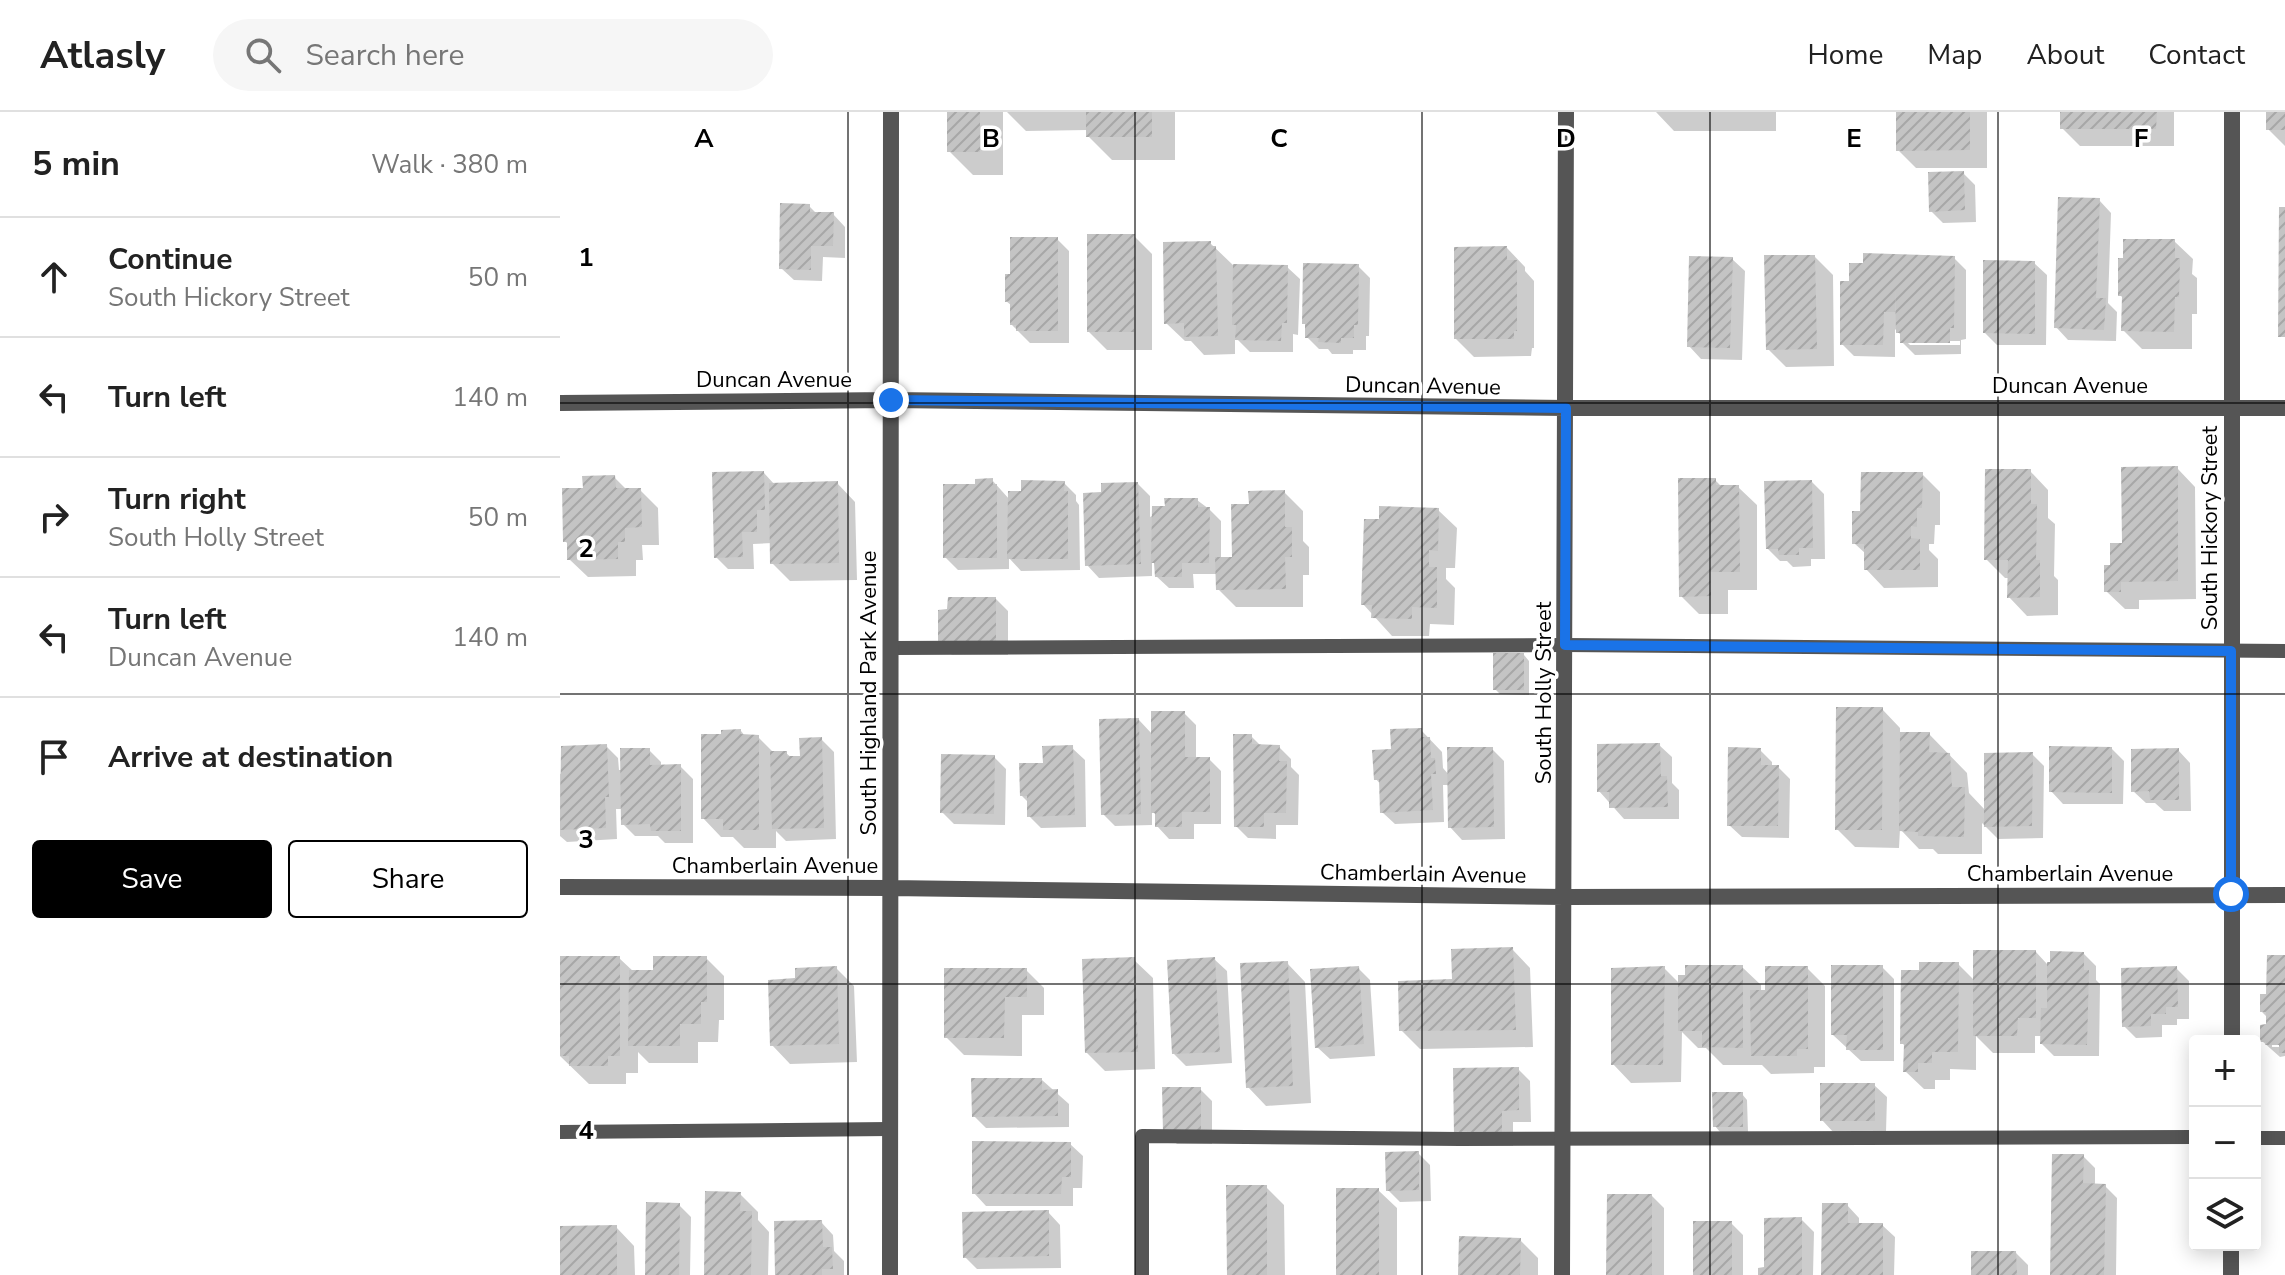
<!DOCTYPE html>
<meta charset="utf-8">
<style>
:root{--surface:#fff;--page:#f6f6f6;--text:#222;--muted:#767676;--line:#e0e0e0;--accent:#000}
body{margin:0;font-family:"Nunito Sans",sans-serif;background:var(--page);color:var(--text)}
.controls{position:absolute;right:24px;bottom:24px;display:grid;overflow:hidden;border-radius:8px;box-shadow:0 4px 20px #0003}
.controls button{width:72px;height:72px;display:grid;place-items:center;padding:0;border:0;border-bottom:2px solid var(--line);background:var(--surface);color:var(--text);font:40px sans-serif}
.stop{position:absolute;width:24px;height:24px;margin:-18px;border:6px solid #1a73e8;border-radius:50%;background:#fff}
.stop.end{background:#1a73e8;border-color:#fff;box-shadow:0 2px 8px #0008}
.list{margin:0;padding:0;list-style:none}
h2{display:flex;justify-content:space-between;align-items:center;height:104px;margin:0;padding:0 32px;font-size:34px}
h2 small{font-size:26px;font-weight:400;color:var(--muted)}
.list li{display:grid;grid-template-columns:52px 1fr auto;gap:24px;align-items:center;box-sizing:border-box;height:120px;padding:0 32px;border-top:2px solid var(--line)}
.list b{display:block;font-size:30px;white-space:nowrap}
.list p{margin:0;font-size:26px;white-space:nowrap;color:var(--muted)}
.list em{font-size:26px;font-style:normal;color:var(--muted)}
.actions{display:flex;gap:16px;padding:24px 32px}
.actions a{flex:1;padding:18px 0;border:2px solid var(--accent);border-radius:8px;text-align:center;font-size:28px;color:var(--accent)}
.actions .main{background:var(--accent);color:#fff}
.icon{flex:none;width:44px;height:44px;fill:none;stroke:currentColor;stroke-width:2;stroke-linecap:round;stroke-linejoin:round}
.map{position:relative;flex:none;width:1725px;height:1163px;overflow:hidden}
header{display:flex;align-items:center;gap:48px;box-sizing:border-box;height:112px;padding:0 40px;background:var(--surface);border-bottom:2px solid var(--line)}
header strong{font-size:38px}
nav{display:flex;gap:44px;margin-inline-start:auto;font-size:28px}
.search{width:560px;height:72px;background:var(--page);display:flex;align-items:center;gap:20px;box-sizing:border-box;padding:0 28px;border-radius:44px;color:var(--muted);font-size:30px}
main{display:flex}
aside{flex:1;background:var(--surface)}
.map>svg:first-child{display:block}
.shadow{fill:#0003;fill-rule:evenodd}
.building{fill:url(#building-hatch)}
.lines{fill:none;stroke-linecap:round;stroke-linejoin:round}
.lane{stroke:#555;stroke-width:14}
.street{stroke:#555;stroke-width:16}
.route{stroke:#1a73e8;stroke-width:10}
.grid{fill:none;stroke:#000;stroke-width:2;stroke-opacity:0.55}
.labels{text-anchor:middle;stroke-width:7;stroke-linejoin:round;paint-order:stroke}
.street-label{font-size:22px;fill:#000;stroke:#fff}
.grid-label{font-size:26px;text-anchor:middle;font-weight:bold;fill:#000;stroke:#fff;stroke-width:7;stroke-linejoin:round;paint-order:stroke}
</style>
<header>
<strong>Atlasly</strong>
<div class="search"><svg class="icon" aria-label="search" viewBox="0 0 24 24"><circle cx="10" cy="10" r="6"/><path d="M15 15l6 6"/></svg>Search here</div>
<nav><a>Home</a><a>Map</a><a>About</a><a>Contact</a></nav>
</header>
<main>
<aside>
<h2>5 min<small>Walk · 380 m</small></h2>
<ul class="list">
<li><svg class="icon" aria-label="ahead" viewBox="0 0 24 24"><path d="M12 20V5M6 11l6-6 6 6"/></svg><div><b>Continue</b><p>South Hickory Street</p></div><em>50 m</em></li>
<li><svg class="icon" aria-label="left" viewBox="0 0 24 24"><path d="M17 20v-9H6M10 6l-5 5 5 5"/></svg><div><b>Turn left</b></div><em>140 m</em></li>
<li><svg class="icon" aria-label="right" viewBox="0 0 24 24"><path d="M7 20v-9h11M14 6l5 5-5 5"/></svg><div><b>Turn right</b><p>South Holly Street</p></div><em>50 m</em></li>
<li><svg class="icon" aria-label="left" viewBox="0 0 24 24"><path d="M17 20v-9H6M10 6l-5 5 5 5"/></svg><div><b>Turn left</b><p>Duncan Avenue</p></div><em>140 m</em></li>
<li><svg class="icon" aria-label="arrive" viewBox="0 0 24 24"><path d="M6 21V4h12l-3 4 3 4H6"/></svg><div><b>Arrive at destination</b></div></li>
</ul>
<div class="actions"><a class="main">Save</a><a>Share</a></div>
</aside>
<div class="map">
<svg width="1725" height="1163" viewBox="0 0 1725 1163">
<defs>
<pattern id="building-hatch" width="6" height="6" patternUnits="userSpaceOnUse" patternTransform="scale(2)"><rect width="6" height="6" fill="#c4c4c4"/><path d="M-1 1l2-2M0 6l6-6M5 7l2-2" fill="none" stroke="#a7a7a7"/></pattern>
</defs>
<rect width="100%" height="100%" fill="#fff"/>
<path class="shadow" d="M389,0H443V63H413L389,39Z
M447,0H615V48H552L528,24V18L466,19Z
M1216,0V19H1114L1096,0Z
M1338,0H1427V56H1356L1338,38Z
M1502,0H1614V34H1520L1502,16Z
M1708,0H1725V34L1708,17Z
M1403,61L1415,73L1416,110L1383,111L1371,99Z
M1539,88L1551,101L1548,191L1557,200L1556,229L1508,228L1496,215Z
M249,94L257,102H273L285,115V146L263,145L262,169L234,168L221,156Z
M574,124L592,142V238H547L529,220Z
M497,127L509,139V231H470L452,213V194L446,189L452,164Z
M1614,129L1633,147L1632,162L1637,166V202H1632V237H1582L1563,218L1564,187L1560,183Z
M650,131L674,154L727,155L740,167L738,223L733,222V240H690L675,225V242L644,243L631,229H625L606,211Z
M947,136L965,155V159L974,169V236H972L971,244L914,245L896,227Z
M1255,145L1273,163L1274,254L1226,255L1208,237Z
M1394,146L1406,158V227L1401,228V242L1355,243L1342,230V224L1335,217V245L1294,244L1282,232L1291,171ZM1346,229H1400V233H1350Z
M1172,147L1185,159L1182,248L1141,247L1129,234Z
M1474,151L1487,163L1486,233H1437L1425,221Z
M798,154L810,166L809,224H806V238H793V242H772L768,237H759L747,225V214L744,211Z
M1617,356L1635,375L1636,487L1579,488V497H1565L1546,479L1552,455L1564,433Z
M1470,359L1488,378V406L1495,412L1494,464L1498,468V503L1467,504L1449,485L1450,466H1445L1426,447Z
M204,361L215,373L277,371L295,390L297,468L230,469L212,451V431L193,432L194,457H168L156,445Z
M1362,362L1380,380V413H1375L1374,432H1369V438L1378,447V475L1324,476L1306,457V442L1294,431L1302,401Z
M54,365L67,378H80L98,396L99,433H82L83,448H76V464L28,465L9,447V433L5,429L25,378Z
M432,368L450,388L462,380L504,371L516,383V389L519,393L520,458L461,459L449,446V457L398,458L386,446L417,374Z
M1155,368L1162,375H1178L1197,393V478H1168V502H1139L1121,484Z
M1252,370L1264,382L1265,447H1251V454L1233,455L1227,449H1220L1208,437Z
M578,372L590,384V405L607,396L637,388L649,397L661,409V447H674L691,393L724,380L743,399V429L749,435V463H743V495H676L658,477L657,462H633L634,476H609L596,464V453L592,449V464L539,466L527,453L544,382Z
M878,398L897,416L895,456H886V467L895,476L894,513L870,512L869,524H832L803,492L821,409Z
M436,487L448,499V543H392L380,531Z
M964,543L969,549V583L940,582L935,577Z
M1322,597L1340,616V622H1369L1407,661L1409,681L1426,699L1472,642L1484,654L1483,726L1438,727L1422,711V742H1378L1373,737H1359L1340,717L1339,736L1295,735L1277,717Z
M624,601L636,613V647H649L661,659V712H634V727H609L597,714V704L592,699V713L555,714L543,702L579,608L593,623Z
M861,618L882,640L883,656L889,663L932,637L944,649L945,727L902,728L890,715L889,673H883L884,710L835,712L822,700L821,673L816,667L833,639Z
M181,619L185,624L198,625L214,641H226L232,646H242L261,627L274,640L276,727L226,729L216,719V736H184L173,725H161L143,706L163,624Z
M691,624L701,634L719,635L731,647V655L739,663L738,713H716V727L688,726L676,714Z
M1099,633L1112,645V671L1119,678V707H1064L1039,679Z
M46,634L58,646L59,658H62L89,638L101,650V655L120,654L133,667V731H105L98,724H75L63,712V697H56L57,727L7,730L0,724V737V662Z
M512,636L525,648L526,715L481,716L469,704V691L462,684L485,653Z
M1552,637L1564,649L1563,692H1503L1491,679Z
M1200,638L1212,650V655H1218L1230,667L1229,726L1182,725L1169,713Z
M1618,638L1630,651L1631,699H1604L1595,691H1586L1573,679Z
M434,645L446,657L445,713L394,712L382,700Z
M952,837L970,856L973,935L860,937L841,918L895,869Z
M1476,840L1487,852L1524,842L1536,854V868L1540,872L1539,944H1494L1482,932V924H1475V941H1433L1416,924V958L1390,957V968H1375V977H1364L1345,959L1346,935L1342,931L1360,860L1398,852L1415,869Z
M1725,845V931H1712V935H1725V944L1720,945L1702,929L1708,914V906L1702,900Z
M0,846H59L74,860H95L146,846L164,864V908H159L158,930H138V951H89L78,940V961H66V972H29L0,944Z
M654,847L667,859L672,951L626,954L614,942Z
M574,848L593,866L595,957L545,959L527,941Z
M727,851L745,870L751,991L706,994L688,975Z
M1182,855L1201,873V880H1207L1247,856L1265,874V955H1254V961L1211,962L1202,953H1163L1146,936H1138L1122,920L1121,970L1071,971L1053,952L1104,856L1120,872Z
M1322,855L1334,867V949H1301L1273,923Z
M276,856L294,874L297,950L230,952L212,933L237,868Z
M798,856L810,868L815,944L770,947L757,935Z
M1616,856L1629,869V907H1617V913H1602V925L1576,926L1564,914Z
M466,858L484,876V903H462V944L404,943L386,925Z
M958,957L970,969L971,1010H953V1034H908L896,1022Z
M482,968L509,992V1015L426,1016L414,1004Z
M1314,973L1327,985L1326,1020L1274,1021L1262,1008Z
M640,977L652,989V1032H617L605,1020Z
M1182,982L1187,988L1188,1020H1160L1155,1014Z
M510,1032L523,1044L522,1076H513V1094H426L414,1081Z
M858,1041L870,1053L871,1089L840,1090L828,1078Z
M1523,1044L1535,1056V1073L1545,1074L1557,1086L1556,1163H1492Z
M706,1075L724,1093L725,1163H669Z
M818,1078L837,1096V1163H778Z
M180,1082L198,1100V1108L209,1120L208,1163H146Z
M1092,1084L1104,1096V1163H1048Z
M119,1093L131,1105L130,1163H87Z
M1287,1093L1299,1106V1113H1322L1335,1125L1334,1163H1263Z
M488,1100L500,1113L501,1156L417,1157L405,1145Z
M1241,1107L1254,1120L1253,1163H1200Z
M261,1110L273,1123L274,1139L284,1149V1163H217Z
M1171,1111L1183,1123V1163H1135Z
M56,1115L74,1134L75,1163H0V1116Z
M960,1128L978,1146V1163H900Z
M1456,1141L1468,1153V1163H1413Z"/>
<path class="building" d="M387,0H420V40H387Z
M526,0H592V25H526Z
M1336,0H1410V38L1336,39Z
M1500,0H1597L1596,17H1500Z
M1706,0H1725V18H1706Z
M1404,59L1405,98L1369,100L1368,60Z
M1498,85L1540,86L1536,186H1546L1544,218L1494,216Z
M220,91L250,92V100H274L273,134H251V158L219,157Z
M1719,95H1725V225H1718Z
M527,122H575L574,220H527Z
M450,125H498V219H456V213H450V189L445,190V162H450Z
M1563,127H1615V146H1620L1619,185H1615L1614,220L1561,219L1562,184H1558V146H1563Z
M651,129V134H656L658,224L624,225V211L604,212L603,130Z
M947,134V148H957V219H954V227H894V135Z
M1303,141L1395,144L1394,216H1390V231H1340V221H1336L1335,177V200H1324L1323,233H1280V169H1289V151H1303Z
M1204,143H1255L1257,237L1206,238Z
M1129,144L1173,145L1170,236L1127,235Z
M1423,148L1475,149V222L1423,221Z
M743,151L799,152L798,213H794V226H781V231L758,230L759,226H745V212H742Z
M673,152L728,153L727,211H722L721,229L675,228L676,213H672Z
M1618,354V469L1561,470V480H1544V453H1550V431H1562L1561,355Z
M1425,357H1471V392H1477L1476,448H1480V485L1447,486L1448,448H1424Z
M204,359L205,398H197V420H182L183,445L154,446L152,360Z
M1301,360H1363L1362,396H1357V415L1351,414V426L1360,427V458H1304V432H1292V399H1300Z
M55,363L56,376H81L82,415L65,416V430H58V447L7,448V430H3L2,376H23L22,364Z
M433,366V372H437V446H383V372H415V367Z
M1118,366H1156V373H1179L1180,460H1150L1151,484L1119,485Z
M461,368L505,369L504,379H508V447H447L448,379H461Z
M1252,368L1253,436H1239V443H1219L1218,437H1206L1204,369Z
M278,369L279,451L210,452L209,371Z
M578,370L581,452L525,454L523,381L541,380V371Z
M725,378V415H732V445H725L726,477L656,478L655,445H672L671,392H689L688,379Z
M604,386H638V395H650L649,451H622V465H595L594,451H591L592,394H605Z
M819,394L879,396L878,439L869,438V455H877V496L852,495V507L811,506L812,493H801L804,407H819Z
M388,485H436V531L378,532V498L387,497Z
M933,541H964V578H933Z
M1276,595H1323L1322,718H1275Z
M591,599H625V645H650V700H622V715H595V701H591Z
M579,606L581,702L541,703L539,607Z
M862,616V625H870L871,646H875L876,662H871L873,698L820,701L819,668H814L812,638L831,637L830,617Z
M181,617V622L199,623V718H163V707H141V622H161V618Z
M1340,620H1370L1369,640L1390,641L1392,675H1405L1404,725L1358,724V720L1339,719Z
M673,622H692V632L720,633L719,649H727L726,701H704V715H674Z
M262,625L264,716L212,717L210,639H227V644H240L239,626Z
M1100,631L1101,664H1107L1108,695L1049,696V680H1037V632Z
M47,632L49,685H45L46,716L0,718L1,634Z
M513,633L515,703L467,705V684H460L459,651H483L482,634Z
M1489,634L1552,635V681L1489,680Z
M887,635H933L934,715L888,716Z
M1168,635L1201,636V653H1219L1218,714H1167Z
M60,636H90V653L121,652V719H91L90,712L61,713Z
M1619,636V688H1590L1589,679L1571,680V637Z
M1473,640L1472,714L1424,715V641Z
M381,642L435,643L434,702L380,701Z
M953,835L956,918L839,919L838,869L892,867L891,837Z
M1413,838H1476V906H1458L1457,924H1413Z
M1490,839L1524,840V858H1529L1527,933L1480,932L1481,896H1487V850H1490Z
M1707,843H1725V941H1719V933H1705L1706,930H1700V913L1706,912V900H1700V882H1706Z
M0,844H60V944H48V954H9V944H0Z
M93,844H147V890H141V912H120V934H68L69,858H93Z
M575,845L578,940L525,941L522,847Z
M655,845L660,940L612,942L607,848Z
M728,849L733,974L686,976L680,851Z
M1359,850H1399L1398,940H1372V951H1358V960H1343L1344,932H1340L1341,858H1359Z
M1125,853H1183V936L1142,935V919H1118V863H1125Z
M1271,853H1323V938H1286L1287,923H1271Z
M277,854L279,932L210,934L208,868L235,866V856Z
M799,854L804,932L755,936L750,857Z
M1105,854L1103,953H1051V856Z
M1205,854H1248V937H1237V944H1191L1190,878H1205Z
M1617,854L1618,895H1606V902H1591V914L1562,915L1561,856Z
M384,856H467V885H445L444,926H384Z
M959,955V998L942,999V1022L894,1023L893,956Z
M411,966H482V978L498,977V1004L412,1005Z
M1260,971H1315V1009H1260Z
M602,975H641V1021H603Z
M1152,980H1183V1015H1153Z
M412,1029L511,1030V1065H502L501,1082H412Z
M859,1039V1078L826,1079L825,1040Z
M1492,1042H1524L1523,1071L1546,1072L1544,1163H1490Z
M666,1073H707V1163H667Z
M776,1076H819V1163H776Z
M145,1079L181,1080L180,1099H192L191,1163H144Z
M1047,1082H1092V1163H1046Z
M86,1090L120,1091L119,1163H85Z
M1262,1091H1288V1111H1323V1163H1261Z
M489,1098V1144L403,1146L402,1100Z
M1242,1105V1163H1198V1156L1204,1155V1106Z
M262,1108L263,1135H272L273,1157H262V1163H215L214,1109Z
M1133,1109H1172V1163H1133Z
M57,1113V1163H0V1114Z
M899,1124L961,1126L960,1163H898Z
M1411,1139H1456L1457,1163H1411Z"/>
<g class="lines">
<path class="lane" d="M331,536L1005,533L1725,539
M0,1020L330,1017
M1695,1026H1725
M582,1163V1024L900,1027L1635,1025"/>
<path class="street" d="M0,291L331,288L1006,296H1725
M0,775L330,776L1004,785L1725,783
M1672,929V0
M330,1163L331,0
M1002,1163L1006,0
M1671,1163V1133"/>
</g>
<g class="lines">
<path class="route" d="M331,288L1006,296L1005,533L1671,539V782"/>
</g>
<path class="grid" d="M288,0V1163M575,0V1163M862,0V1163M1150,0V1163M1438,0V1163M0,291H1725M0,582H1725M0,872H1725"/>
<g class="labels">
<g class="street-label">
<text x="214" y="275">Duncan Avenue</text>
<text transform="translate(863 273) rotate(1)" y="8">Duncan Avenue</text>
<text x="1510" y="281">Duncan Avenue</text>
<text transform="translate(1649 416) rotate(-90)" y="8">South Hickory Street</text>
<text transform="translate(308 581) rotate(-90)" y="8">South Highland Park Avenue</text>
<text transform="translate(983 581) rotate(-90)" y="8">South Holly Street</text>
<text x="215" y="761">Chamberlain Avenue</text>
<text transform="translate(863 761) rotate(1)" y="8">Chamberlain Avenue</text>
<text x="1510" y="769">Chamberlain Avenue</text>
</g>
</g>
<g class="grid-label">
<text x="144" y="35">A</text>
<text x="431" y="35">B</text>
<text x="719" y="35">C</text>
<text x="1006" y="35">D</text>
<text x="1294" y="35">E</text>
<text x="1581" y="35">F</text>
<text x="26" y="154">1</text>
<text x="26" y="445">2</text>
<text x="26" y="736">3</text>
<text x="26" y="1027">4</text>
</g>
</svg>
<div class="controls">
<button>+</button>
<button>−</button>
<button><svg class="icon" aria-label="layers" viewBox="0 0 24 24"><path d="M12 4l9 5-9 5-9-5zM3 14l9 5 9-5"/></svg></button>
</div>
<div class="stop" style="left:1671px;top:782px"></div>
<div class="stop end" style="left:331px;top:288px"></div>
</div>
</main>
